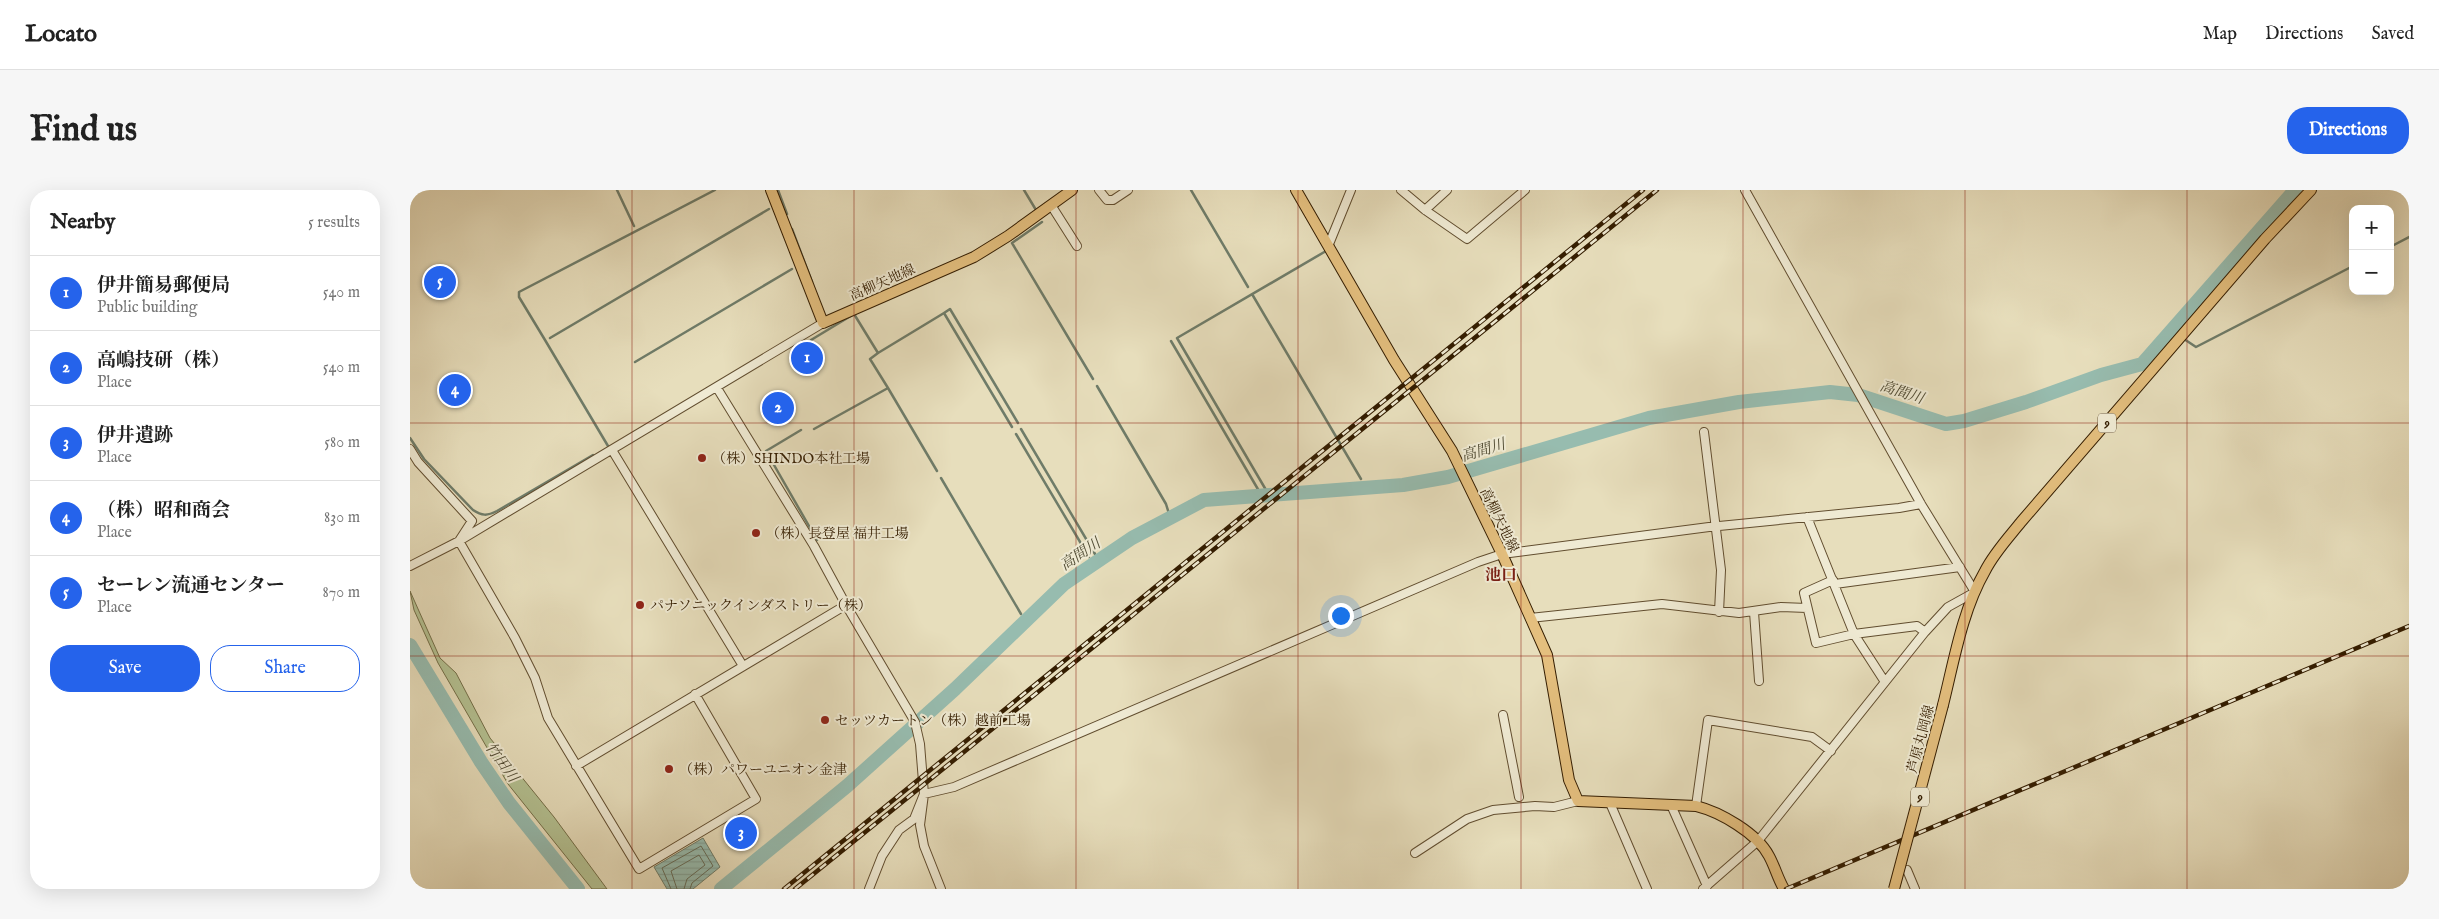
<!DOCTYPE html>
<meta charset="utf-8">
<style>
:root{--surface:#fff;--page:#f6f6f6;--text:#222;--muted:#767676;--line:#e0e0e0;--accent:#2563eb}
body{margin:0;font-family:"IM FELL English","Noto Serif JP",serif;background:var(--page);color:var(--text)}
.controls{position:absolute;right:15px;top:15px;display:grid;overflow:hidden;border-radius:10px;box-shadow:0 5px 20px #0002}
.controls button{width:45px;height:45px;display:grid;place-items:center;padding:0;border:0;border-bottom:1px solid var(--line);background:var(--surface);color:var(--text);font:25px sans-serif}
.you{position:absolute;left:930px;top:425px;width:18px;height:18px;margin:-12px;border:4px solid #fff;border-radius:50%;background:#1a73e8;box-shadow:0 0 0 8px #1a73e833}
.badge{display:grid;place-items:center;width:32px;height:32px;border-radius:50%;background:var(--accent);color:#fff;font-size:16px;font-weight:700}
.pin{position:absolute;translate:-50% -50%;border:2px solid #fff;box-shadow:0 1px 5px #0006}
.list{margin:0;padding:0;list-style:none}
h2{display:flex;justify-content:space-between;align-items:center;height:65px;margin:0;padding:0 20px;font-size:21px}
h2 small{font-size:16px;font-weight:400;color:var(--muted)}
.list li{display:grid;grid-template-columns:32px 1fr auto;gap:15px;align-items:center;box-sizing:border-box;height:75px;padding:0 20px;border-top:1px solid var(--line)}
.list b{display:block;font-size:19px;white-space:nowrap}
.list p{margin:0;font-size:16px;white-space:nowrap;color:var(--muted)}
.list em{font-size:16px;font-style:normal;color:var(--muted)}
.actions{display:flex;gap:10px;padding:15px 20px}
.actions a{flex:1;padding:11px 0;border:1px solid var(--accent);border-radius:20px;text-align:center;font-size:18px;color:var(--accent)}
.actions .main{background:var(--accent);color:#fff}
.map{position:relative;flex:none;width:1999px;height:699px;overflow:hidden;border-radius:20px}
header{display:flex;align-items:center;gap:30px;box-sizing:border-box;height:70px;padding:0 25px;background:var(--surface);border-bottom:1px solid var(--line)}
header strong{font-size:24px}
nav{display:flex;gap:28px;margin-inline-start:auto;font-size:18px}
.intro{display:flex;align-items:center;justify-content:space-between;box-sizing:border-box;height:120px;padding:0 30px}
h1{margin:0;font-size:35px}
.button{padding:12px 22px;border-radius:20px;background:var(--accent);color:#fff;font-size:18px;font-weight:700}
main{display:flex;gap:30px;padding:0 30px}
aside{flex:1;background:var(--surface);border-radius:20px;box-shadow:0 5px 20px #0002}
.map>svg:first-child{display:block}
.green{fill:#b4c192;stroke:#746f49}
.water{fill:url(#water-rules);stroke:#6f7c69}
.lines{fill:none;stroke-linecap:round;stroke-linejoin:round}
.shore{stroke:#666c58;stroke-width:1}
.stream{stroke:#6f7c69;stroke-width:2.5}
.river{stroke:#97bcaf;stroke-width:14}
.minor-casing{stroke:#614d2f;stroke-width:10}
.major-casing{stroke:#341d00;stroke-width:12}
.minor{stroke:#efead3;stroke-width:8}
.major{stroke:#e4bf7e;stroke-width:10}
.rail-casing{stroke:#341d00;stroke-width:4.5}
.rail{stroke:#efead3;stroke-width:2.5;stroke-dasharray:8;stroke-linecap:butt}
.major-bridge-casing{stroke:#341d00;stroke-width:12;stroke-linecap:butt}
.major-bridge{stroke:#e4bf7e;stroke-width:10}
.grid{fill:none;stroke:#8f2418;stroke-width:1;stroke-opacity:0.55}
.poi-dot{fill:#8f2418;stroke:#efead3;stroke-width:2}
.labels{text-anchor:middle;stroke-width:4;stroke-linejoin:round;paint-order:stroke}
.shield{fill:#efead3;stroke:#6c5a3f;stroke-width:1}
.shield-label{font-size:12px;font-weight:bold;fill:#341d00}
.street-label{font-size:14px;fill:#341d00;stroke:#efead3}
.poi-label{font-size:14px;fill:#341d00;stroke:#efead3;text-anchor:start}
.water-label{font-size:15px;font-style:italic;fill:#524d35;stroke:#efead3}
.quarter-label{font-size:16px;font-weight:bold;fill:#7a1f14;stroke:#efead3}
</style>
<header>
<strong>Locato</strong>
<nav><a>Map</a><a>Directions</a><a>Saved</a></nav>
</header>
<div class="intro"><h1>Find us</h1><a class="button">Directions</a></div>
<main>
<aside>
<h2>Nearby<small>5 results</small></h2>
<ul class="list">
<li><span class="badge">1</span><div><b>伊井簡易郵便局</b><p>Public building</p></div><em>540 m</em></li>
<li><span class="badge">2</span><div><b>高嶋技研（株）</b><p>Place</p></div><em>540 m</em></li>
<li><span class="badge">3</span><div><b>伊井遺跡</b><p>Place</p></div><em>580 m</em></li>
<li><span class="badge">4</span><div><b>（株）昭和商会</b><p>Place</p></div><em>830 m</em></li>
<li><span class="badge">5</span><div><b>セーレン流通センター</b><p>Place</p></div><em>870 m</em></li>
</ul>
<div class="actions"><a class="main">Save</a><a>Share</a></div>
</aside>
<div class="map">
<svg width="1999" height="699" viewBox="0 0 1999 699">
<defs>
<pattern id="water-rules" width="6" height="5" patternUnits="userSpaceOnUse" patternTransform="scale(1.25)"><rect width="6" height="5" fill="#97bcaf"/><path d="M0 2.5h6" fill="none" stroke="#83a195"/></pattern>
</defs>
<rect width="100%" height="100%" fill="#e7debc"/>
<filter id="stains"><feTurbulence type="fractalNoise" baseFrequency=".004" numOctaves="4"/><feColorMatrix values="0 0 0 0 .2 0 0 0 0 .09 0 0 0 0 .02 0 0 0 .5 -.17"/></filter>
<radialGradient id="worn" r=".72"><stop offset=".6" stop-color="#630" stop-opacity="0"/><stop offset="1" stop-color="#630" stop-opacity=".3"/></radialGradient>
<path class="green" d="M0,401L30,468L46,483L80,548L144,627L197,699H182L98,594L28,473L4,420Z"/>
<path class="water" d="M293,648L310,677L283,699H257L244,677Z"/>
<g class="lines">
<path class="shore" d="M261,699L252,678L291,656L303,676L282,693L280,699
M267,699L261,681L289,665L295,675L277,689L274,699"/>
<path class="stream" d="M207,0L224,36
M368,0L377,24
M614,0L626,20
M781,0L838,97
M632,32L602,53L683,189
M382,39L402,92
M1980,57L1999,47
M842,104L951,289
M534,123L540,119L608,233
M1763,141L1769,146
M140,148L359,19
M1774,149L1786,157L1943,76
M135,150L109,107V102L305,0
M135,150L198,256
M401,150L444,124L468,163L460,169L478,198
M761,151L849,301
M468,163L534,123L602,237
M225,172L382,79
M687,196L756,314L760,327
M404,239L478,198L527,281
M611,239L685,364
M391,240L356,261L407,350
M606,244L679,367
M0,248L14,269L63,320C72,326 77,326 87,321L183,265
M531,288L611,424
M856,300L767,148L916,61"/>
<path class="river" d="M0,455L71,572L99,613L168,699
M311,699L437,596L545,499L654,394L722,348L794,310L993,295L1038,287L1239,228L1329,212L1420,202L1448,205L1536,234L1554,231L1616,212L1691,185L1732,174L1885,0"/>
<g class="minor-casing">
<path id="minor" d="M689,0L697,10H703L718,0
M991,0L1015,20L1057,49L1115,0
M641,15L667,56
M1015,20L1037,0
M919,54L941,0
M307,198L404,356L436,415L505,532L510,554L514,604L510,635L514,656L531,699
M1294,242L1311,380L1309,422
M0,259L8,272L62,331L49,351L105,448L125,488L138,528L229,679L346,609L285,504
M202,260L333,476
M1397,327L1444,444L1507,436L1515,442
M0,376L49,351L413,133
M1423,390L1394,403L1406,453L1444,444L1475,492
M1425,394L1550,377
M1344,422L1349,491
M1120,428L1252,414L1329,423L1371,417L1397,418
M1093,525L1109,607
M166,576L436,415
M1200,613L1237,699
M1261,615L1297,696
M1286,616L1298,530L1402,547L1421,561
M1005,663L1057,629L1083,620L1125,616L1144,617L1168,611
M1497,680L1505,699
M459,699L472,666L489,640L504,629L514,604L544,597L1068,372L1092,364L1299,337L1489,318L1511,314
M1293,699L1348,651L1515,442L1538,417L1565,402L1511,314L1335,0"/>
</g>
<g class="major-casing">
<path id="major" d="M361,0L413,133L564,67L598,46L662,0
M886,0L984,170L1042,261L1092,364L1137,465L1159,590L1168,611L1286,616C1310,622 1347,643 1359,666C1365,677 1368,689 1374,699
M1533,515C1544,471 1552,421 1575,381C1584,363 1599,347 1611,332L1855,49L1901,0"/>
</g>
<use href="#minor" class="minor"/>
<use href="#major" class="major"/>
<g class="rail-casing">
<path id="rail" d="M374,699L1233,0
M385,699L1247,0
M1376,699L1999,436"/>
</g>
<use href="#rail" class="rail"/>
<g class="major-bridge-casing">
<path id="major-bridge" d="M1484,699L1533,515"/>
</g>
<use href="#major-bridge" class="major-bridge"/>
</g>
<path class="grid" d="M222,0V699M444,0V699M666,0V699M888,0V699M1111,0V699M1333,0V699M1555,0V699M1777,0V699M0,233H1999M0,466H1999"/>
<g class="poi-dot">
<circle cx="292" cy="268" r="5"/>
<circle cx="346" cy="343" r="5"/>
<circle cx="230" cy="415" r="5"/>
<circle cx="415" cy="530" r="5"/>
<circle cx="259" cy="579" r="5"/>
</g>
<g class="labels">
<g class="shield">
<rect x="1688" y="223.5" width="18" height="19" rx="4"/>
<rect x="1501" y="597.5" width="18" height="19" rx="4"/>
</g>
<g class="shield-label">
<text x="1697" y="237">9</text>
<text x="1510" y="611">9</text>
</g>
<g class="street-label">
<text transform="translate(472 92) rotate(-24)" y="5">高柳矢地線</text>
<text transform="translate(1090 330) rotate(64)" y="5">高柳矢地線</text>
<text transform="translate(1510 549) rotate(-75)" y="5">芦原丸岡線</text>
</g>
<g class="poi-label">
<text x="302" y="273">（株）SHINDO本社工場</text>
<text x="356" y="348">（株）長登屋 福井工場</text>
<text x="240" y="420">パナソニックインダストリー（株）</text>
<text x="425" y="535">セッツカートン（株）越前工場</text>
<text x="269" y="584">（株）パワーユニオン金津</text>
</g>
<g class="water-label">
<text transform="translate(1492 202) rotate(18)" y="5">高間川</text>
<text transform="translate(1073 260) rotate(-17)" y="5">高間川</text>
<text transform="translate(670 364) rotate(-34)" y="5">高間川</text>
<text transform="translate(92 572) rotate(54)" y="5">竹田川</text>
</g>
<g class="quarter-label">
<text x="1091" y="390">池口</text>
</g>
</g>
<rect width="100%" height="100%" filter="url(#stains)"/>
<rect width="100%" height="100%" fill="url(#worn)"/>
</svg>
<div class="controls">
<button>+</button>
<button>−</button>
</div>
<div class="you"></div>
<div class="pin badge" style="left:397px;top:168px">1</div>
<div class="pin badge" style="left:368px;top:218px">2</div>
<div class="pin badge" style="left:331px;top:643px">3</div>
<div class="pin badge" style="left:45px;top:200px">4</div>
<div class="pin badge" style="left:30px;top:92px">5</div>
</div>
</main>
